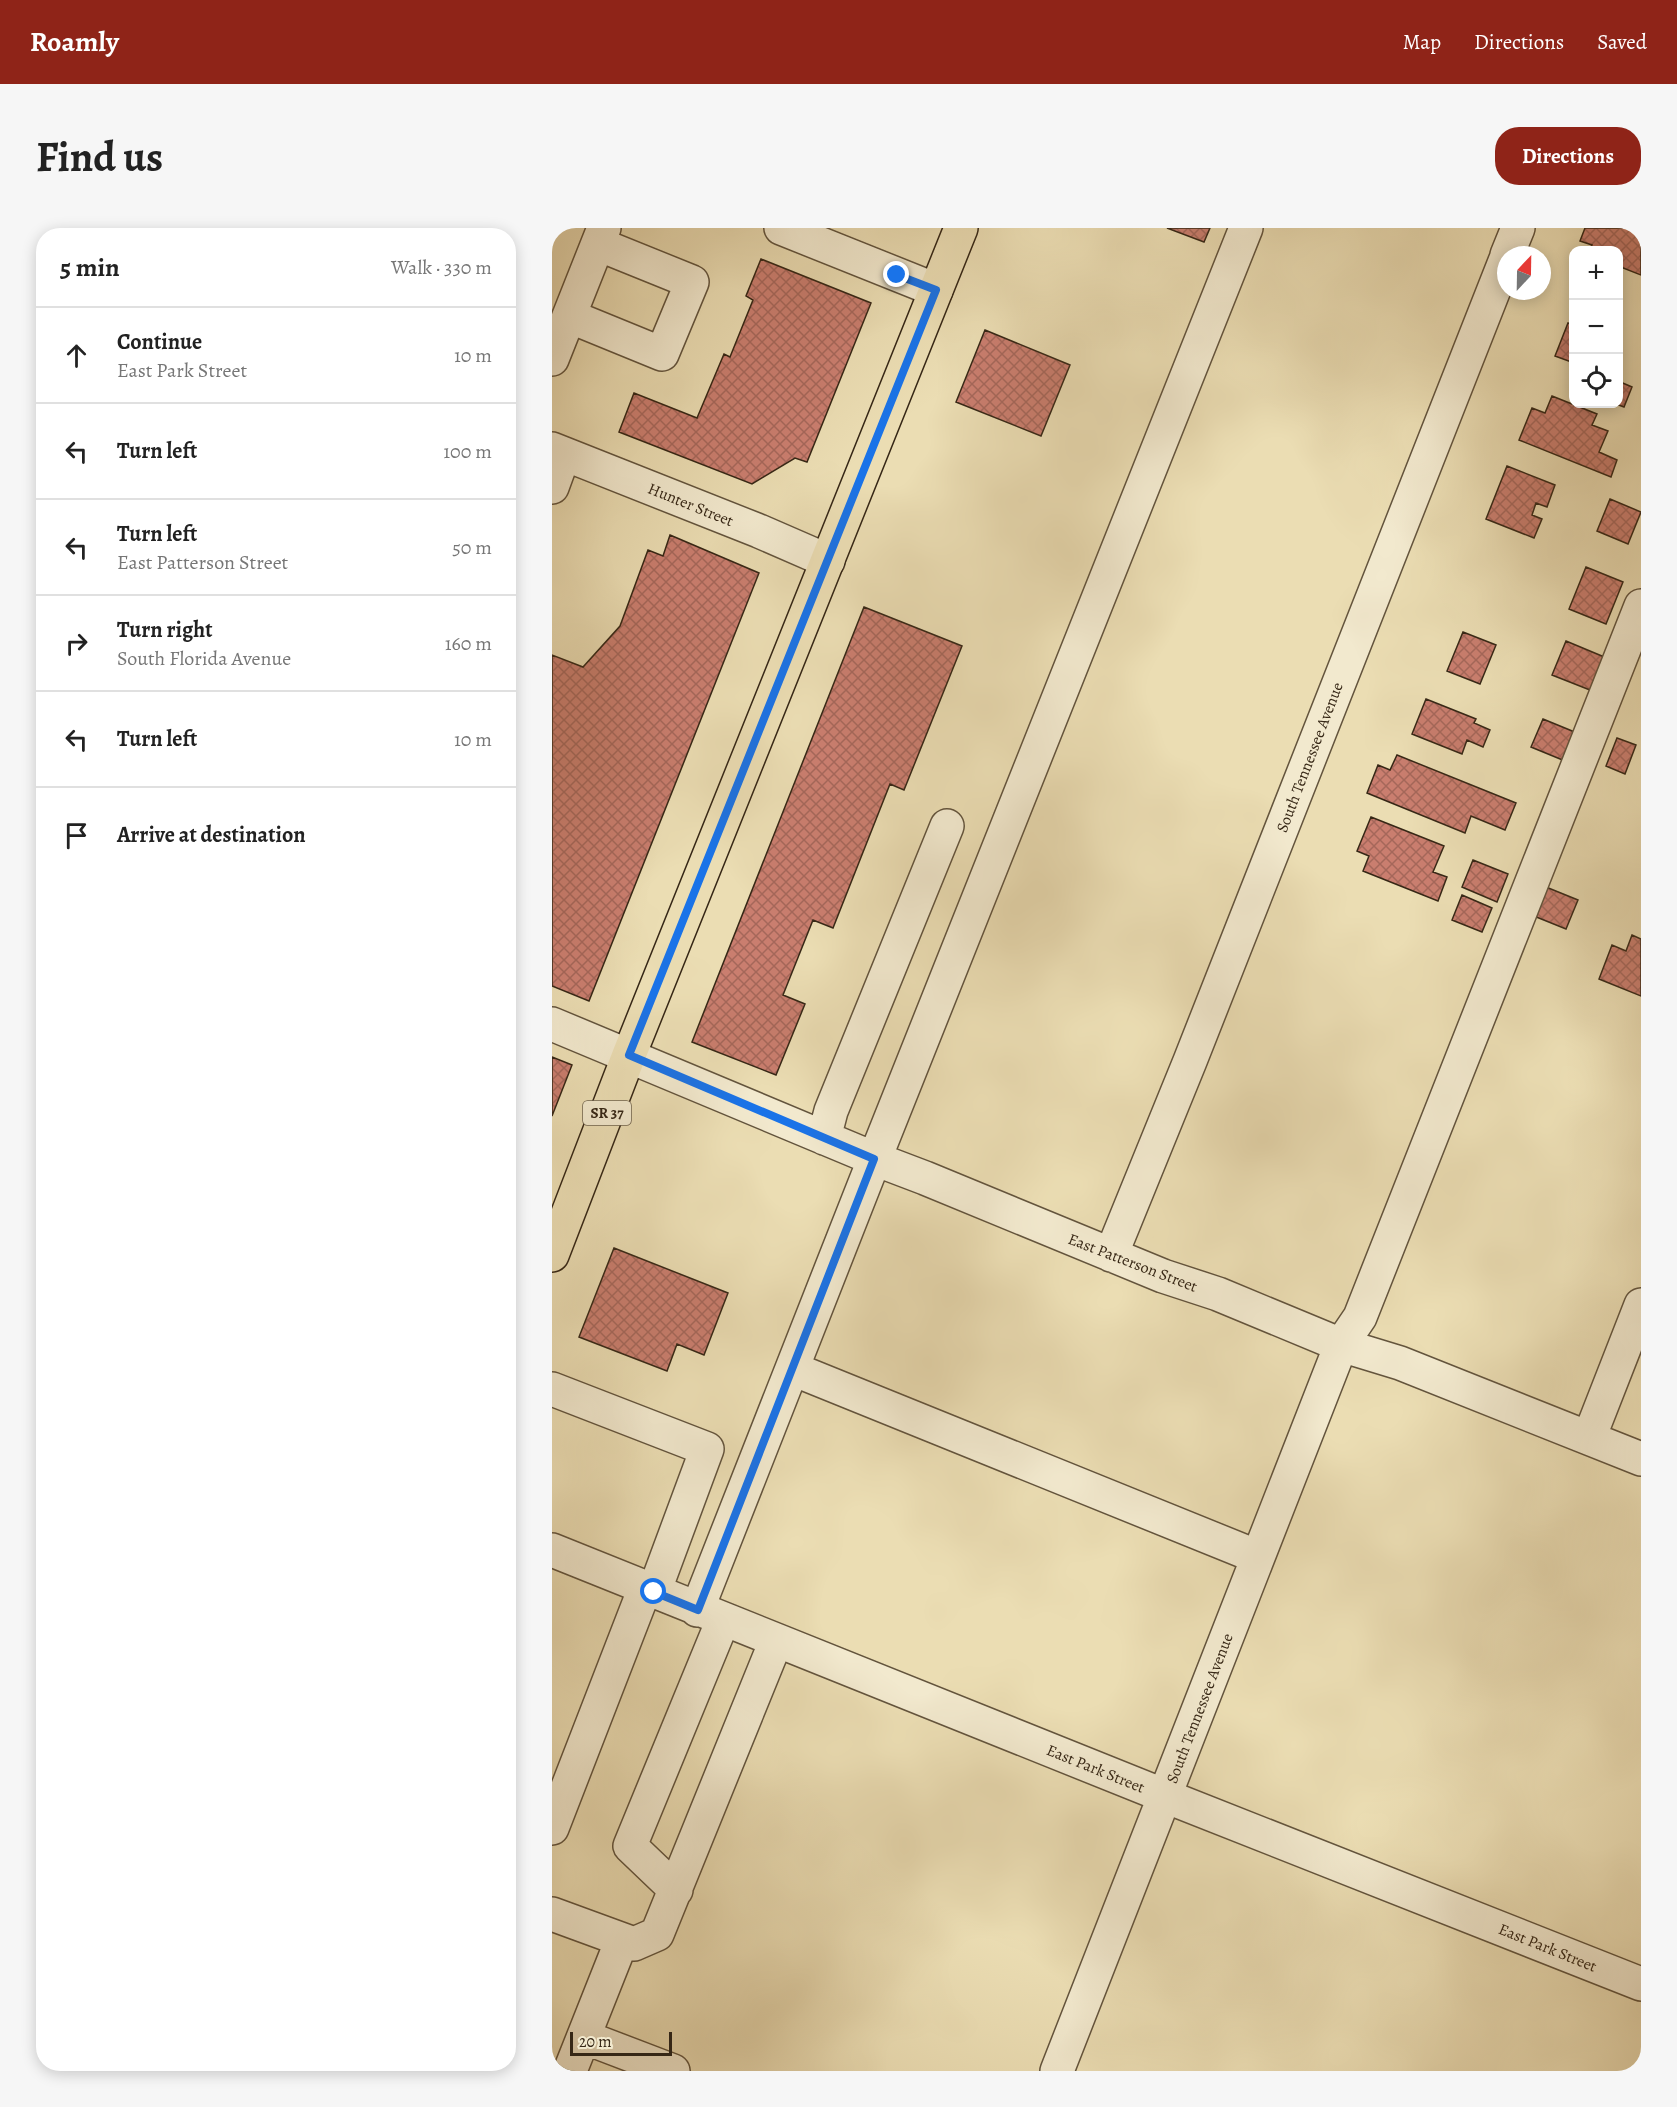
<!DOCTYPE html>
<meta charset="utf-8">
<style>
:root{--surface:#fff;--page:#f6f6f6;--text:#222;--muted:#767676;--line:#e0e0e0;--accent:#8f2418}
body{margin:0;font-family:Alegreya,serif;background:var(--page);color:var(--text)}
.controls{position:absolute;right:18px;top:18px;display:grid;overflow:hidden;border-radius:12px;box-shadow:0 3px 15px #0003}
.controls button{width:54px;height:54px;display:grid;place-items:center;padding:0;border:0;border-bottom:2px solid var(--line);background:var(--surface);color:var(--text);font:30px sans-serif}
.compass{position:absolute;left:945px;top:18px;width:54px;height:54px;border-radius:50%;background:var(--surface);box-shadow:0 3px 15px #0003;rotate:22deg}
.scale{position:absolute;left:18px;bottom:15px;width:102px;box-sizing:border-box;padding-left:6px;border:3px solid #362716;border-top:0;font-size:16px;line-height:21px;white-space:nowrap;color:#362716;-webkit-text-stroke:4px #f2e9ce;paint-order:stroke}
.stop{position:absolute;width:18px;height:18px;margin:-14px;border:4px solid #1a73e8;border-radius:50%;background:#fff}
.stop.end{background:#1a73e8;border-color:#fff;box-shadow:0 2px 6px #0008}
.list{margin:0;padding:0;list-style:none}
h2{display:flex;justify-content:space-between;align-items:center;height:78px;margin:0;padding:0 24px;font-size:26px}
h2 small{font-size:20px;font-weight:400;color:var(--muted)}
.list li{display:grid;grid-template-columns:39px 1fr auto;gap:18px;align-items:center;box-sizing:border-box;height:96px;padding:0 24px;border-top:2px solid var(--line)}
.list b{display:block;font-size:22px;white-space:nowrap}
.list p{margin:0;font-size:20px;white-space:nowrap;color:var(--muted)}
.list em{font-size:20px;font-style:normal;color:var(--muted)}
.icon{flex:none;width:33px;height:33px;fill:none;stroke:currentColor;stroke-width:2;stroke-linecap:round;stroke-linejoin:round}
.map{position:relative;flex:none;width:1089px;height:1843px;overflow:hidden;border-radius:24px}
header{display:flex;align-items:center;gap:36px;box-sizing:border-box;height:84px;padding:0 30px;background:var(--accent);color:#fff}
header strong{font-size:28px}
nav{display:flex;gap:33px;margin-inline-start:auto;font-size:21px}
.intro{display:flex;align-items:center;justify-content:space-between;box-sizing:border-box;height:144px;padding:0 36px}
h1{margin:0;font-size:42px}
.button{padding:15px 27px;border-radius:24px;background:var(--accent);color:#fff;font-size:21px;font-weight:700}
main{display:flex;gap:36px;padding:0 36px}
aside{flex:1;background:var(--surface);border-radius:24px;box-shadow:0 3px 15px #0003}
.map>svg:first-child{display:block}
.building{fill:url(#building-cross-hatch);stroke:#362716;stroke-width:1.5}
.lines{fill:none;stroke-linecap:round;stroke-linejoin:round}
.minor-casing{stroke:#63543d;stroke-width:36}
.major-casing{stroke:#362716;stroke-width:36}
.minor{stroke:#f2e9ce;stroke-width:33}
.major{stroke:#ebddb3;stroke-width:33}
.route{stroke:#1a73e8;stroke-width:8}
.labels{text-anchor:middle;stroke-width:6;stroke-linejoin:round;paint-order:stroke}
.shield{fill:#f2e9ce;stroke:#6e614d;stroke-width:1.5}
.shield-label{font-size:15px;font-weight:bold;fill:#362716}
.street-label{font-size:16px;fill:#362716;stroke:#f2e9ce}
</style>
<header>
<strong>Roamly</strong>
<nav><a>Map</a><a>Directions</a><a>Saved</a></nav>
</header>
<div class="intro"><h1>Find us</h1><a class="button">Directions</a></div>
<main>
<aside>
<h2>5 min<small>Walk · 330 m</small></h2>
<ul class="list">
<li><svg class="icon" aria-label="ahead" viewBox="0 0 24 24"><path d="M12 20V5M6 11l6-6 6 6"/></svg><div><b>Continue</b><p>East Park Street</p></div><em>10 m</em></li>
<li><svg class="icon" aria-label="left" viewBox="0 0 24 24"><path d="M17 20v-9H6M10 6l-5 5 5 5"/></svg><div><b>Turn left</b></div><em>100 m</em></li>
<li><svg class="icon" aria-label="left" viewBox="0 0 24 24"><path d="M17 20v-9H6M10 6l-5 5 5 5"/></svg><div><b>Turn left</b><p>East Patterson Street</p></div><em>50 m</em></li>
<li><svg class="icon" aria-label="right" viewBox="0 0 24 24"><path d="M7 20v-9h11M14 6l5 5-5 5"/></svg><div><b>Turn right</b><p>South Florida Avenue</p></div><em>160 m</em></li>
<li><svg class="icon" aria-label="left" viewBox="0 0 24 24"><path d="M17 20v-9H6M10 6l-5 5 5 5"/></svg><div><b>Turn left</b></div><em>10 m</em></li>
<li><svg class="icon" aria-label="arrive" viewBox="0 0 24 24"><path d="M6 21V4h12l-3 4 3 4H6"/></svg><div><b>Arrive at destination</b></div></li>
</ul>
</aside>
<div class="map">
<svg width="1089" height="1843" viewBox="0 0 1089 1843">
<defs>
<pattern id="building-cross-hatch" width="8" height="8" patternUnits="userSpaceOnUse" patternTransform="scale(1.5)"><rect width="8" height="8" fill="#ca7e6f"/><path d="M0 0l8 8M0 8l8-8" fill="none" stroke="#a5675a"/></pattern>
</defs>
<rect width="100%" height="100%" fill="#ebddb3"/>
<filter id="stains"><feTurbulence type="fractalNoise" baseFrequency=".00333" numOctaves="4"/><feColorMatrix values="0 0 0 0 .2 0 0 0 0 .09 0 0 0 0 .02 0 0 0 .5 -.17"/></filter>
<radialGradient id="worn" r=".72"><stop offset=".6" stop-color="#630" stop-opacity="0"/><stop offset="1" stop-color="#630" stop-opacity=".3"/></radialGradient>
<path class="building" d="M615,0H658L652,14Z
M1033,0H1089V47L1066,38V22H1037L1040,17L1028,13Z
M209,31L319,75L255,234L243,230L200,256L67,204L82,165L145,190L172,126L178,129L201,72L194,68Z
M1016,95L1022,97V135L1003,128Z
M433,102L518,137L489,208L404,174Z
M1066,153L1080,159L1072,179L1064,176H1066Z
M1000,168L1045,186L1040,197L1056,203L1047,224L1065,232L1059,249L967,212L980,180L993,185Z
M955,238L1003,257L995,279L984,275L980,287L990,291L982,310L934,291Z
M1058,271L1089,284L1076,316L1045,303Z
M118,307L207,345L37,773L0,758V427L31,439L68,398L96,322L111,328Z
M1034,339L1071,354L1054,396L1017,381Z
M312,379L410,418L352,562L338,556L281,700L261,692L231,767L253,776L224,847L140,814Z
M911,404L944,417L928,456L895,443Z
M1014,413L1057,431L1043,464L1000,447Z
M874,471L924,491L922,495L938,502L931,519L915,512L910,526L860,506Z
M991,491L1025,505L1013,533L979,519Z
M1065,510L1084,517L1073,546L1054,538Z
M845,527L964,575L953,602L919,588L913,605L815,565L826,537L838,542Z
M819,589L892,618L881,644L895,649L886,673L811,643L817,628L805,623Z
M921,632L956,646L945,674L910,659Z
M989,657L1026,672L1014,701L977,686Z
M910,667L940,680L930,704L900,692Z
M1080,707L1089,711V768L1047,751L1060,717L1074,723Z
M0,829L20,837L0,888Z
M62,1020L176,1065L152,1127L125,1116L115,1143L27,1109Z"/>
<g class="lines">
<g class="minor-casing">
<path id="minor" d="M229,0L384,62
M955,27L966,0
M17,88L110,126L140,54L46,16
M0,131L52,0
M0,221L207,303L276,333
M0,259L12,226
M0,796L323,931L373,950L611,1048L666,1066L789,1117L848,1135L1089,1231
M272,910L279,883L395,598
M559,1027L638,833L954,31
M241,1141L706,1329
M0,1161L155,1221L102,1364
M1037,1210L1089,1077
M0,1322L613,1568L1089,1756
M145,1382L315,950L694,0
M0,1600L93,1360
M124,1662L78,1618L171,1392
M0,1686L82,1716L105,1706L224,1413
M32,1809L121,1843
M18,1843L70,1712
M505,1843L789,1117L808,1089L1089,378"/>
</g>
<g class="major-casing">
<path id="major" d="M0,1027L77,827L409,0"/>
</g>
<use href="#minor" class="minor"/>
<use href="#major" class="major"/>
</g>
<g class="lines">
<path class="route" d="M102,1364L146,1382L322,931L77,827L384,62L345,47"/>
</g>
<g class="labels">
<rect class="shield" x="31" y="873" width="48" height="24" rx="4.5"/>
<g class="shield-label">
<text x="55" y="890">SR 37</text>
</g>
<g class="street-label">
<text transform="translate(139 276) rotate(22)" y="6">Hunter Street</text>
<text transform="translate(757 529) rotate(-69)" y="6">South Tennessee Avenue</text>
<text transform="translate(581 1034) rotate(21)" y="6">East Patterson Street</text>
<text transform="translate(647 1480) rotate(-69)" y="6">South Tennessee Avenue</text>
<text transform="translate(544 1540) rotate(22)" y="6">East Park Street</text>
<text transform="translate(996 1719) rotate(22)" y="6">East Park Street</text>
</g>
</g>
<rect width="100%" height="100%" filter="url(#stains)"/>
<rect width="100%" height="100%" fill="url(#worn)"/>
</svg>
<div class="controls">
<button>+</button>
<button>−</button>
<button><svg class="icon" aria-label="locate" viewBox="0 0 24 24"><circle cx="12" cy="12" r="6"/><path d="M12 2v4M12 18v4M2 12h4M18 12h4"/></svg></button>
</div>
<svg class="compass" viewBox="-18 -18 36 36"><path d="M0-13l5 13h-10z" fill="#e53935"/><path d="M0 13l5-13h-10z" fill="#767676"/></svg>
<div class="scale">20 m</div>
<div class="stop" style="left:102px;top:1364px"></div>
<div class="stop end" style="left:345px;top:47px"></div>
</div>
</main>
